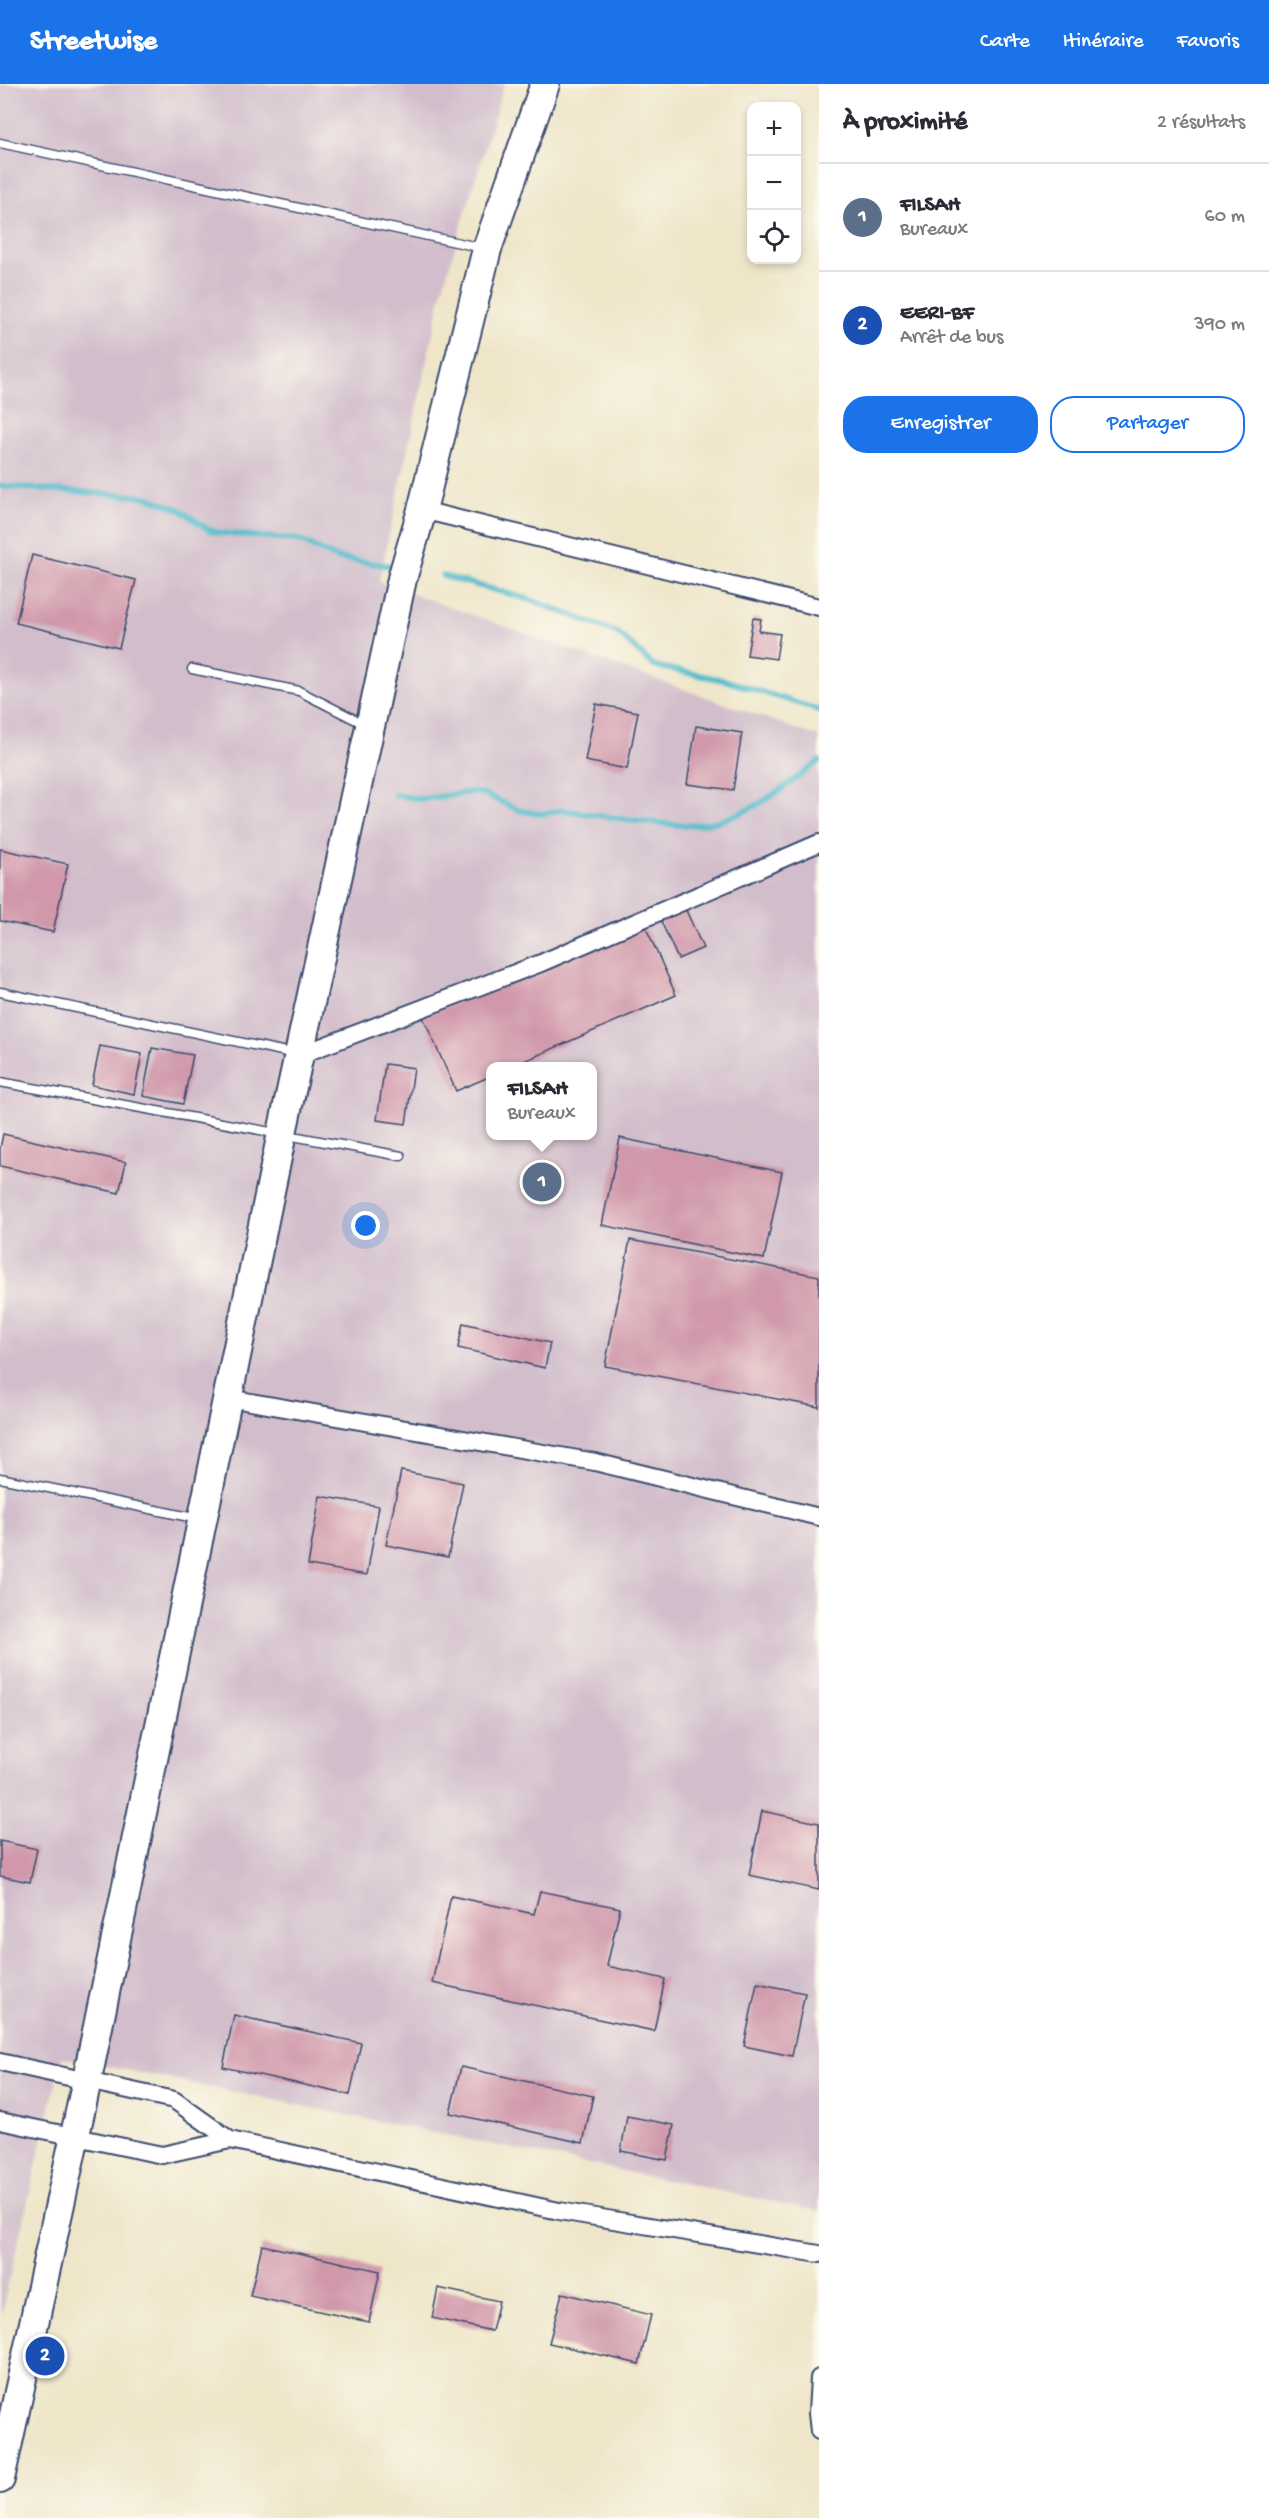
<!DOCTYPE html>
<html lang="fr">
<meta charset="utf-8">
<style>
:root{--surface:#fff;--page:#f2f2f3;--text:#2b2b33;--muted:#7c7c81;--line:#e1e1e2;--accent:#1a73e8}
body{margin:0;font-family:"Gochi Hand",sans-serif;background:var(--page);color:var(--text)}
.controls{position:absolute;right:18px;top:18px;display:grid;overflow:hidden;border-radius:12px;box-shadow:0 3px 9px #0003}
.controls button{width:54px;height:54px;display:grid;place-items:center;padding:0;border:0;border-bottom:2px solid var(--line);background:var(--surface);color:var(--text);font:30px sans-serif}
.you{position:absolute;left:366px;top:1142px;width:21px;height:21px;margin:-15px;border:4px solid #fff;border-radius:50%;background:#1a73e8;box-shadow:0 0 0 9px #1a73e833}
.badge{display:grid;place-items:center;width:39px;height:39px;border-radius:50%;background:var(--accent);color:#fff;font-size:20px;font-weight:700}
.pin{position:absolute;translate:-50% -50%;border:3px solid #fff;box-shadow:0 2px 6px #0006}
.popup{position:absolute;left:486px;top:978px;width:111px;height:78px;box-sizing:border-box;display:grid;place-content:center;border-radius:12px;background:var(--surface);filter:drop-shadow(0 2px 4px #0005);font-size:20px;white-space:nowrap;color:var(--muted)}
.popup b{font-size:22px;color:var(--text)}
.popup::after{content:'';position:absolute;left:50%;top:100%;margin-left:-12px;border:12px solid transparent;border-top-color:var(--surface)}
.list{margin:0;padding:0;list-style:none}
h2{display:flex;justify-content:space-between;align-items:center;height:78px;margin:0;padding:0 24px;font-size:26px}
h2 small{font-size:20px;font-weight:400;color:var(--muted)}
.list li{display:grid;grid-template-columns:39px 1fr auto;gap:18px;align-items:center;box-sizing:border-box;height:108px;padding:0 24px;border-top:2px solid var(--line)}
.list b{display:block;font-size:22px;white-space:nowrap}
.list p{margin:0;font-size:20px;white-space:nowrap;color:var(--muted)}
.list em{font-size:20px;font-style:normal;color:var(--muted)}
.actions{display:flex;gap:12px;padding:18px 24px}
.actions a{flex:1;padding:14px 0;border:2px solid var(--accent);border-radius:24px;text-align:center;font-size:21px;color:var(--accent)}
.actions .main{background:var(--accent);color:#fff}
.icon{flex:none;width:33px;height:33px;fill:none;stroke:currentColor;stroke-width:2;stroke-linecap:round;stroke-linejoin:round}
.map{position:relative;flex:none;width:819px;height:2434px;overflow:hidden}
header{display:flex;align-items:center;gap:36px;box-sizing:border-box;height:84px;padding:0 30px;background:var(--accent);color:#fff}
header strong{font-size:28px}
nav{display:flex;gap:33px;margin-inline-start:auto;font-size:21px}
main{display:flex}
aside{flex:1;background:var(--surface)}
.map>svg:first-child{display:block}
.industrial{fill:#d1bdcb;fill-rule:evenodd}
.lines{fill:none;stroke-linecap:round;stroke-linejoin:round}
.stream{stroke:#4eb9ca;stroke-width:6}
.building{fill:#d098aa}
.service-casing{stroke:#3b4a6e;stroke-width:11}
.minor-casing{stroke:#3b4a6e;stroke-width:20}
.trunk-casing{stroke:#3b4a6e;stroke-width:32}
.service{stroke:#fff;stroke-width:8}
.minor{stroke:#fff;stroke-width:16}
.trunk{stroke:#fff;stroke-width:28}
</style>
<header>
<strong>Streetwise</strong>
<nav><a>Carte</a><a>Itinéraire</a><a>Favoris</a></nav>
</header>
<main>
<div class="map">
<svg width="819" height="2434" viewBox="0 0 819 2434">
<rect width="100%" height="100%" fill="#fbf7ec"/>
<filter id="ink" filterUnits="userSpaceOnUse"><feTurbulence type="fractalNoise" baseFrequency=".0167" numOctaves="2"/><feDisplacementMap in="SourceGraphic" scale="12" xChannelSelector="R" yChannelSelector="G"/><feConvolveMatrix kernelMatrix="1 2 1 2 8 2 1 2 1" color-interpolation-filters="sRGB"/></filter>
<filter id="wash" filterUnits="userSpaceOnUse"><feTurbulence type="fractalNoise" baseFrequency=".008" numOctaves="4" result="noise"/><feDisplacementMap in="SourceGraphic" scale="24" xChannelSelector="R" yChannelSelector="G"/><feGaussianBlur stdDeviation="1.35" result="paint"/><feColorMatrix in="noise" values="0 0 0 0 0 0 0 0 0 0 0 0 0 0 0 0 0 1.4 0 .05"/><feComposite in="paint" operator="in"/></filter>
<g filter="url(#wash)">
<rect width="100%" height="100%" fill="#efe6c9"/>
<path class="industrial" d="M0,0H504L442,207L379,498L819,653V2127L62,1973L0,2234ZM491,982H593V1052H491Z"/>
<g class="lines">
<path class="stream" d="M0,402L147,413L179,425L209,446L220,449L299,456L337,474L398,483
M443,492L528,515L618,549L654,582L724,596L819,626
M395,711L422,715L471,708L484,710L521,727L542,730L561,726C602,731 644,740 685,741C735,743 782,706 819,677"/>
</g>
<g id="blocks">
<path class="building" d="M32,471L136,496L119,564L16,539Z
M753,534L761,535L759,547L780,550L776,575L747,571Z
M596,620L638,628L627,685L585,677Z
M696,642L742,649L733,706L687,700Z
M0,765L68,780L53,848L0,837Z
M685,824L703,864L678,875L660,835Z
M643,837L676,911L513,982H491V992L456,1007L423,933Z
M100,962L142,970L134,1010L92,1001Z
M152,964L193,971L183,1020L143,1012Z
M385,980L414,984L406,1040L377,1036Z
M3,1050L126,1078L119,1109L0,1082V1065Z
M620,1054L782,1088L764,1175L602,1141Z
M630,1156L819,1192V1323L605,1282Z
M463,1239L550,1259L545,1284L458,1264Z
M401,1387L463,1399L448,1473L386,1461Z
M320,1412L379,1422L367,1491L308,1481Z
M762,1727L819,1739V1806L749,1791Z
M0,1757L37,1765L30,1798L0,1792Z
M540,1807L620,1824L607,1882L665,1895L654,1947L432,1899L451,1812L534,1830Z
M757,1899L805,1909L792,1972L744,1962Z
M234,1931L361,1959L350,2011L223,1983Z
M461,1983L593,2012L583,2059L450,2029Z
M627,2032L674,2041L667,2076L621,2067Z
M262,2161L380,2187L369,2238L250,2212Z
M438,2204L499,2217L492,2247L432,2234Z
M562,2209L651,2231L639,2280L549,2259Z"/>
</g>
</g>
<g filter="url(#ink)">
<use href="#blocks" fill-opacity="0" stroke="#3b4a6e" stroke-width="1.5"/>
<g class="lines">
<g class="service-casing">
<path id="service" d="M0,59L483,164
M192,585L299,607L366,641
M0,908L296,970
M0,998L401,1072
M0,1394L199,1435"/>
</g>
<g class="minor-casing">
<path id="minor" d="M422,426L819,523
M300,971L541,879L819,759
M228,1314L595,1378L819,1433
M0,1978L174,2016L230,2056L559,2127L819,2170
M0,2037L162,2071L230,2056
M819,2294L817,2329L819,2347"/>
</g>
<g class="trunk-casing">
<path id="trunk" d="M0,2395L87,1996L282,1049L402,495L422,426L487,165L545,0"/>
</g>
<use href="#service" class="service"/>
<use href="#minor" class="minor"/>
<use href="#trunk" class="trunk"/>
</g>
</g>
</svg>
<div class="controls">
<button>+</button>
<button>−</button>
<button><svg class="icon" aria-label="locate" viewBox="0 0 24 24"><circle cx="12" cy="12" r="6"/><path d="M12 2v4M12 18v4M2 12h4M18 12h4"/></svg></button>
</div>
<div class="you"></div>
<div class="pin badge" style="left:542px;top:1098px;background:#5c6f8a">1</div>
<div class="popup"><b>FILSAH</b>Bureaux</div>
<div class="pin badge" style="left:45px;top:2272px;background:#1a4fb4">2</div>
</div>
<aside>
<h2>À proximité<small>2 résultats</small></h2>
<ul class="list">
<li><span class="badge" style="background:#5c6f8a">1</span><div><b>FILSAH</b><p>Bureaux</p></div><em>60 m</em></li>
<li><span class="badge" style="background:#1a4fb4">2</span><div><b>EERI-BF</b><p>Arrêt de bus</p></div><em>390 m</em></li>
</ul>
<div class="actions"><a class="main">Enregistrer</a><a>Partager</a></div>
</aside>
</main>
